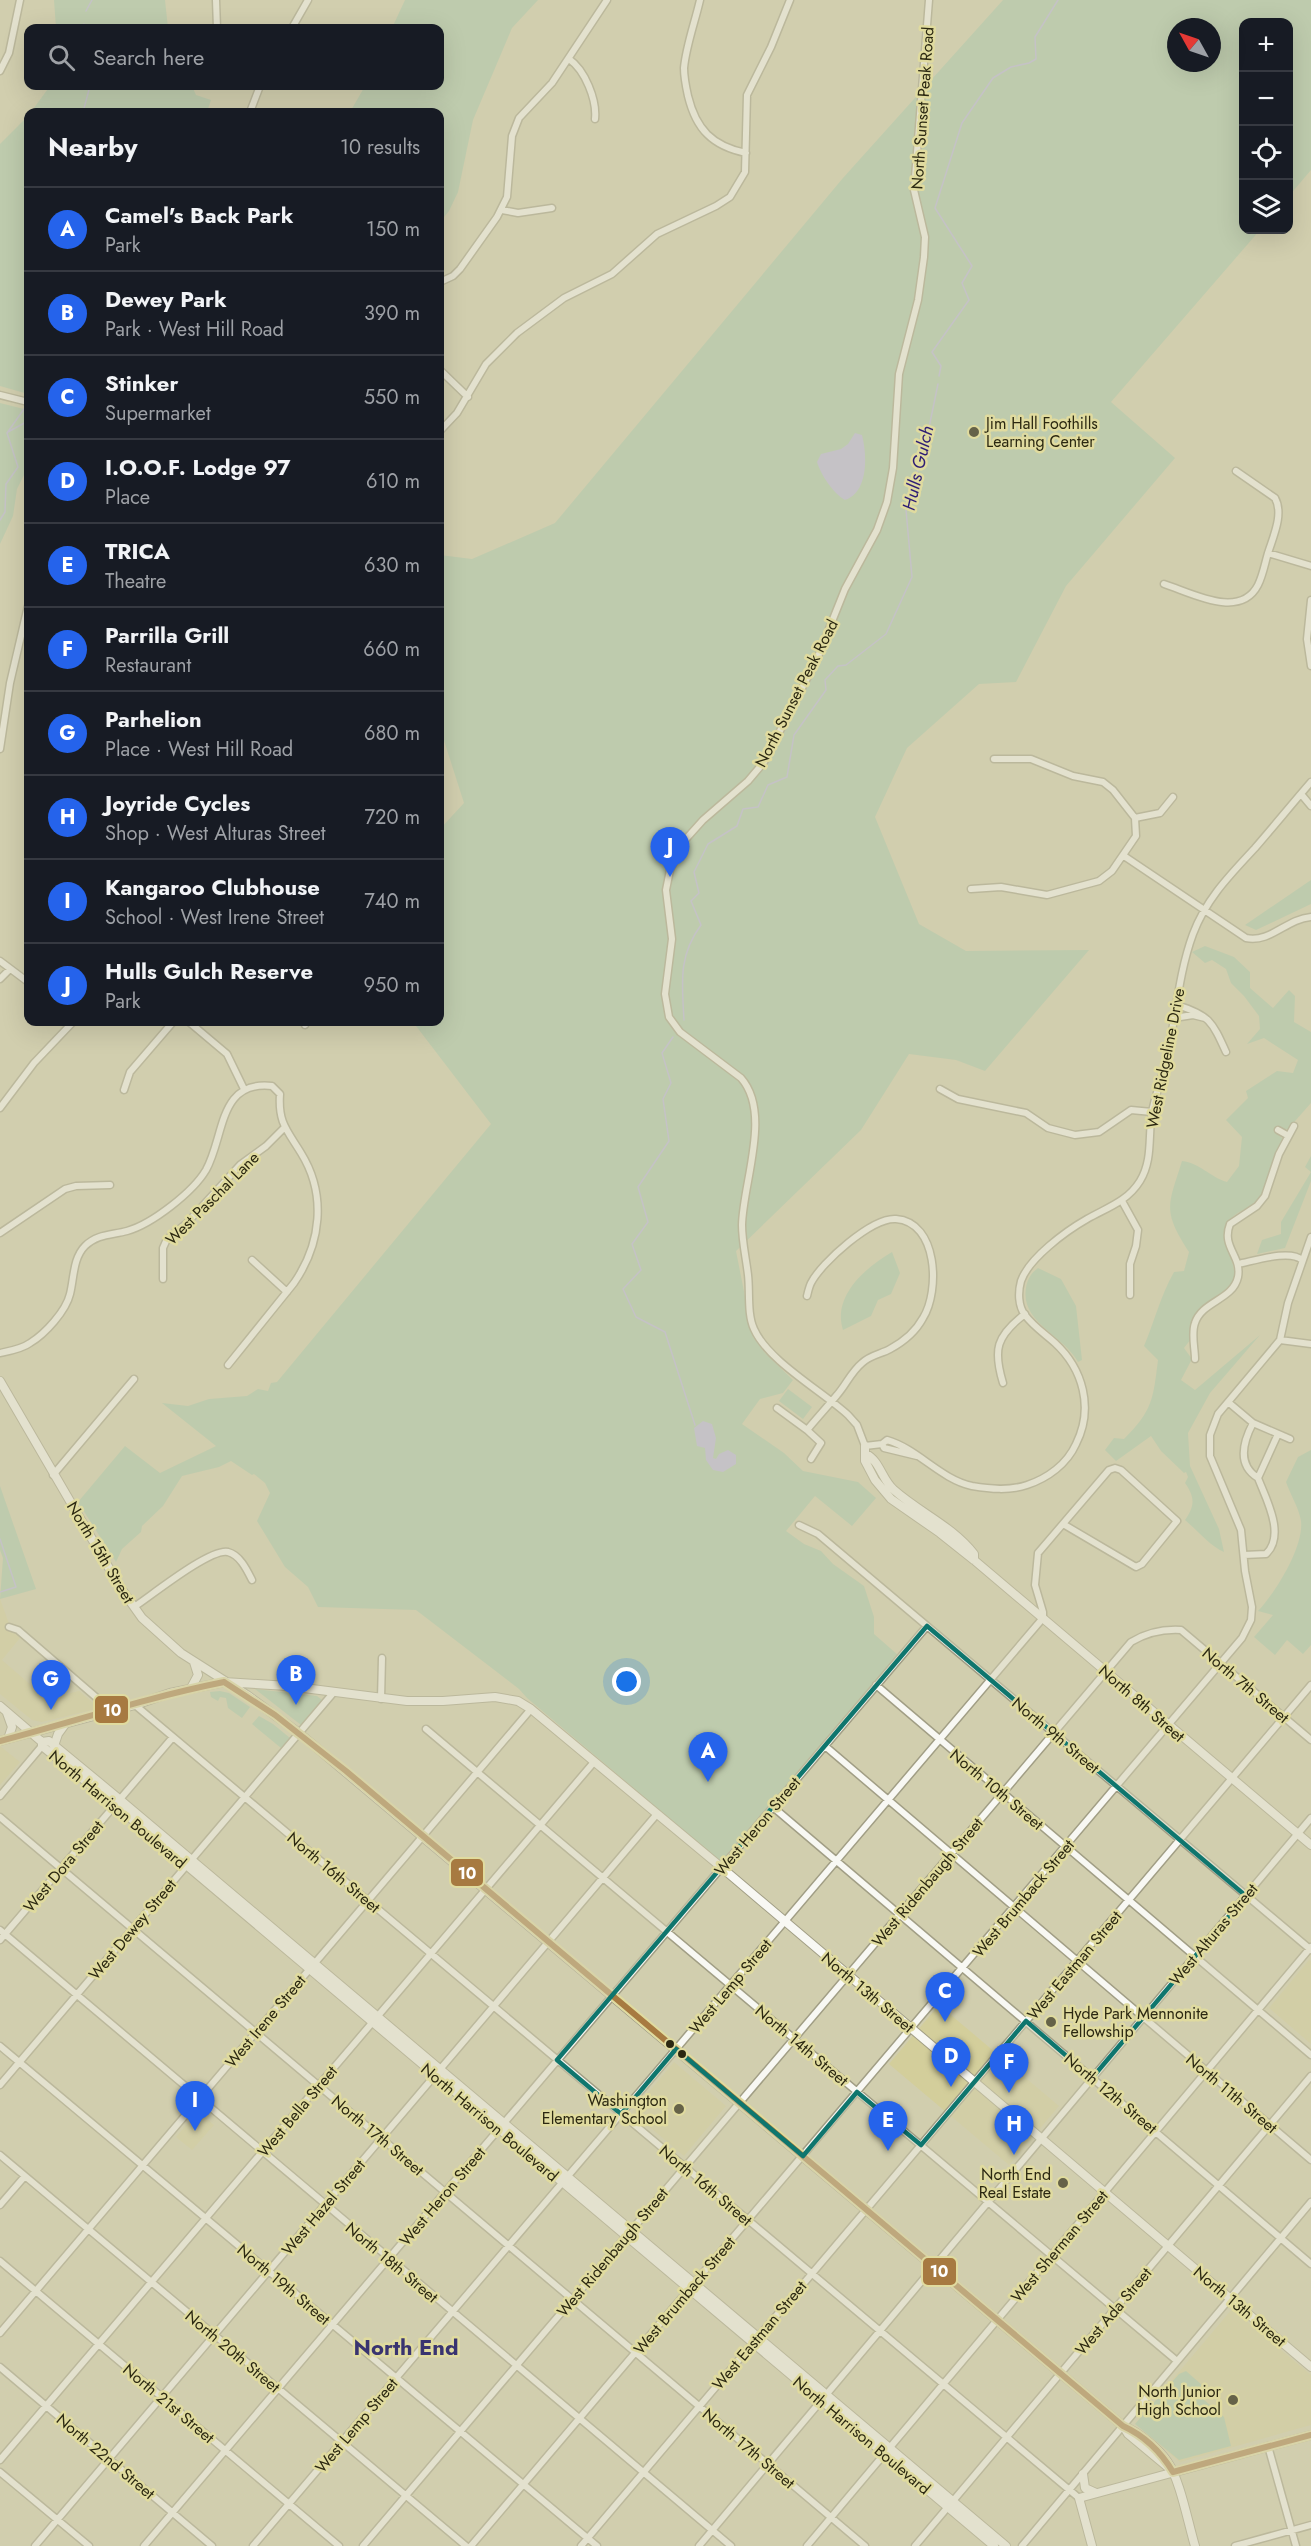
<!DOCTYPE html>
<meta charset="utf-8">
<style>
:root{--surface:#171b24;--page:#20242c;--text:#f1f3f6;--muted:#9ea1a6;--line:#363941;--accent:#2563eb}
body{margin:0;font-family:Jost,sans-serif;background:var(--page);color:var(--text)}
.controls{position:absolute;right:18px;top:18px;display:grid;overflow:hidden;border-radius:12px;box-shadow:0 6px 24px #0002}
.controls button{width:54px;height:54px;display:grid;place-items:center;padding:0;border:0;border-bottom:2px solid var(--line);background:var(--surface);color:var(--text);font:30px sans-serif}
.compass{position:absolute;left:1167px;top:18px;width:54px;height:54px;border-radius:50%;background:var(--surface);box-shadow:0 6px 24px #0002;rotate:310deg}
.you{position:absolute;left:627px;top:1682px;width:21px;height:21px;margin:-15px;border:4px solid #fff;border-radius:50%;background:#1a73e8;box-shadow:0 0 0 9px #1a73e833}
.badge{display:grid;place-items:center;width:39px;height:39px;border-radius:50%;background:var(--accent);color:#fff;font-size:20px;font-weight:700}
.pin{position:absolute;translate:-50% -50px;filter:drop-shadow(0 2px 3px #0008)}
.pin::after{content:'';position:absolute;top:32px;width:21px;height:18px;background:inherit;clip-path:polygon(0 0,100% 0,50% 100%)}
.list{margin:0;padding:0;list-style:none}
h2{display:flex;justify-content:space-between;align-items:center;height:78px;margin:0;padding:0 24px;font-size:26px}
h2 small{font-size:20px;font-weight:400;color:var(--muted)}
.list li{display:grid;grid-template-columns:39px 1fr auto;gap:18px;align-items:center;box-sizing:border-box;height:84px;padding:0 24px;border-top:2px solid var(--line)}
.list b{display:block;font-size:22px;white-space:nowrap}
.list p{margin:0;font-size:20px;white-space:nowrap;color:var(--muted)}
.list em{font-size:20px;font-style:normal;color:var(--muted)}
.icon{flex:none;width:33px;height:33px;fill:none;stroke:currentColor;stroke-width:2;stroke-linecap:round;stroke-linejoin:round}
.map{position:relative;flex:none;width:1311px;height:2546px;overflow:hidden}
.search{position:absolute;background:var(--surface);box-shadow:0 6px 24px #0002;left:24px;top:24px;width:420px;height:66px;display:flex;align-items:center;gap:15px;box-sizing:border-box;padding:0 21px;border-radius:12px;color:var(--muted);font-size:22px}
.panel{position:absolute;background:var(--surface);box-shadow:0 6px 24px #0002;left:24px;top:108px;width:420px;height:918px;border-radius:12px}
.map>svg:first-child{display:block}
.built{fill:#d3ce9b}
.green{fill:#a7c8aa;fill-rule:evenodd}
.water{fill:#b5b4e2}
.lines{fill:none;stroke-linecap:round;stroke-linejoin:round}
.stream{stroke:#b5b4e2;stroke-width:1.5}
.minor-casing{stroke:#a19e85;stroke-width:9}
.tertiary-casing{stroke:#a19e85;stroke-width:10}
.minor{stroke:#f8f8f3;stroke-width:6}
.tertiary{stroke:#f8f8f3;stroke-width:8}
.bus-1-casing{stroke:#e0db9f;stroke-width:10}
.bus-1{stroke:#a77a41;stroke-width:6}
.marked{fill:none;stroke:#0f766e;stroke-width:4.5;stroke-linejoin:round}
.poi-dot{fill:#656248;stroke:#e0db9f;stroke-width:2}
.bus-dot{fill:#2b2811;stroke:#e0db9f;stroke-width:2}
.labels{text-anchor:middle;stroke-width:5;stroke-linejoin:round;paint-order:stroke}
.street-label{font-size:16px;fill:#2b2811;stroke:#e0db9f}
.poi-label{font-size:16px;fill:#2b2811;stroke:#e0db9f;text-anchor:end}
.water-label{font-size:18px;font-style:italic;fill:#2d1d75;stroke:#e0db9f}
.district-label{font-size:22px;font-weight:bold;fill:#393470;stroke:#e0db9f}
.line-badge{stroke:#e0db9f;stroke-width:2}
.badge-label{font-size:16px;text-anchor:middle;font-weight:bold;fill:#fff}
</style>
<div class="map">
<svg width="1311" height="2546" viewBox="0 0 1311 2546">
<rect width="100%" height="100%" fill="#d1ceae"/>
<path class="built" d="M0,1599L11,1629L20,1638L2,1660L47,1699L79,1691L99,1708L42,1722L32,1720L0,1694Z
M0,1746L20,1762L0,1785Z
M1309,1960L1311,1961V2044L1269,2008Z
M939,2005L1059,2106L1009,2165L889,2064Z
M674,2062L726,2106L684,2156L632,2112Z
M198,2111L214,2125L192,2150L176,2137Z
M1232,2309L1311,2375V2425L1180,2462L1135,2424Z"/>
<path class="green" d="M54,0H165L168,28H56Z
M405,0H538L512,28L473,120L458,192L449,211L440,222V112H350L365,86H440V28H392Z
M1003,0H1311V170L1289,196L1288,22H1244V230H1260L1111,402L1175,458L1066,586L1016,682L979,684L907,748L875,817L919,924L966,951L1089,950L985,1071L956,1060L909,1054L861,1130L736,1251L753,1337L765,1353L793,1380L783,1393L760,1399L742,1424L784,1453L803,1471L858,1482L876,1498L852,1526L815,1496L786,1531L804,1544L821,1551L833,1564L864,1586L874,1617V1634L898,1655L721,1862L527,1698L519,1689L416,1610L318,1607L308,1587L285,1567L257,1521L270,1493L265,1483L254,1474L252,1475L231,1461L219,1467L182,1476L163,1506L142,1526L141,1532L122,1549L116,1562L78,1502L125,1446L160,1473L216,1446L162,1403L188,1406L209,1399L247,1396L258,1389L268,1391L271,1383L277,1382L491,1124L413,1022H440V829L464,803L440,728V555L472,559L555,523L843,178ZM1176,27H1212V63H1176Z
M50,86H192L196,95L211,100L207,112H31Z
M28,116V394L0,386V144Z
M0,403L28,410V451L25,473L17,489L13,516L0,544Z
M1311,880V904L1256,930L1245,925Z
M1205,946L1234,957L1250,972V988L1273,1008L1289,990L1295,996L1294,1022L1311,1032V1103L1288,1129H1278L1277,1133L1283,1139C1280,1146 1276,1153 1273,1160C1269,1172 1268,1186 1261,1196C1252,1209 1233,1211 1226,1225C1217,1243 1240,1261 1233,1284C1212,1304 1189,1303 1191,1339L1184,1348L1192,1359L1181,1380L1195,1390L1260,1335L1210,1393L1188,1433L1190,1466L1219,1529L1224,1552C1210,1546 1197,1530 1185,1520C1195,1506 1195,1497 1185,1483L1188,1477L1186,1472L1184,1473L1161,1451L1151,1436L1116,1461L1105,1450L1114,1438L1124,1439C1153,1410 1153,1399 1158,1360L1144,1346C1155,1320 1160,1297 1174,1272L1184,1271L1189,1252C1162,1210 1168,1206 1182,1161C1200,1163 1210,1177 1227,1182L1239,1166L1242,1137L1226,1120L1248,1098L1246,1091L1277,1071L1293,1073L1298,1060L1264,1038L1247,1044L1260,1029L1259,1016L1244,996L1231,983L1226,969L1212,960L1205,963L1192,952Z
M1311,1156V1181L1285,1248L1257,1254L1262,1240L1281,1234V1222L1311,1172L1305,1167Z
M892,1252L900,1273L891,1294L878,1300L871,1316L843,1330C832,1296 866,1267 892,1252Z
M1038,1268L1061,1279L1076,1306L1082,1360L1078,1362C1063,1335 1020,1322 1026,1288C1027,1280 1031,1273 1038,1268Z
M788,1389L812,1407L803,1419L779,1401Z
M1311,1450V1645L1303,1654L1287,1640L1275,1655L1254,1637L1273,1615L1258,1611C1275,1593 1304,1547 1301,1521C1299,1508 1290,1494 1286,1482L1298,1457Z
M0,1486L36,1589L0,1599L3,1558L0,1550Z
M255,1689L317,1696L322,1700L301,1725Z
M220,1691L229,1693L250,1707L242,1718L228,1708L226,1698L220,1697L218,1701L211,1697L210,1692Z
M259,1716L273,1724L290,1738L281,1748L252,1724Z
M1186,2371L1202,2385L1196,2393L1224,2417L1231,2446L1179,2460L1135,2424L1179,2374Z"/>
<path class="water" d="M855,433L862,435C867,454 869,492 845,500C833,493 821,475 817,462L821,454L841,449L848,444Z
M703,1421L712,1424L716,1438L713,1458L716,1459L719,1454L728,1450L736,1455V1464L723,1472L713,1470L706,1460L705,1448L697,1446L694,1428Z"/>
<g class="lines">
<path class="stream" d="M86,11L92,0
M84,24L85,28
M83,112L90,86
M939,376L941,366L932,352L969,300L962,283L972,266L935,208L962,123L993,78L1011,67L1029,63L1036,59L1035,37L1058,0
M8,432L28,421
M0,520L5,512L6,484L18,467L7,433L24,409
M684,1020C682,983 678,956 701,925L691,901L699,893L694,872L708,844L737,826L743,809L758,807L768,785L787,777L794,735L826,690L825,680L838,666L846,665L886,634L912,577L906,510L926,442L938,384
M673,1037L662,1053L671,1083L663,1099L669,1141L638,1187L648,1222L632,1244L641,1270L623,1289L636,1317L665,1332L695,1425
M0,1539L16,1587L0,1592"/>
<g class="minor-casing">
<path id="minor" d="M216,0L217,28
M700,0C695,22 686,46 684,68C684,77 686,87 688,96C696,129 712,146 746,153
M292,28L308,0
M569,59C585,70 597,100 595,119
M0,71L9,53L20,0
M250,112L260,86
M502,210L518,213L552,208
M440,282L453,276L460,269L497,217L507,197L512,136L519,118L552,83L607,0
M440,370L468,397
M0,395L28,402
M440,431L457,413L486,364L517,333L564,298L612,274L657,234L716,206L730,197L745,172L747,95L771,47L790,0
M1236,471L1275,498C1284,514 1273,537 1268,553
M1164,584C1192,593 1240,620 1258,585C1263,575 1265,563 1268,553L1311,566
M1311,600L1307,639L1311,666
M0,749L10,683L28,606
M1301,794L1311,806
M1135,818L1160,813L1173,797
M1124,856L1246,938C1271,943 1286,919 1311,917
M971,889L1001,887L1047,895L1099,881L1112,871L1136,836L1135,818L1113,790L1103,782L1073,776L1031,759H994
M0,961L28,982
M0,979L10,969
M1177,1005C1209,1015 1212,1021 1226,1052
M1174,1018L1193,1015L1205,1018
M189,1022L227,1054L244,1089
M304,1022L305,1025
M940,1089L958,1099L1026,1113L1048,1128L1075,1135L1099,1132L1131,1110L1152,1112
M124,1090L130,1072L173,1022
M0,1108L34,1063L73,1022
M1278,1130L1287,1135
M1122,1201L1138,1230L1136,1246L1130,1264V1295
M0,1233L65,1189L76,1186L110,1185
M252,1260L287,1292
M1238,1264C1254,1261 1290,1249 1302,1260
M163,1279V1248L167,1239L187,1223L240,1165L266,1146L284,1128
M807,1296C808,1292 809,1287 811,1283C821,1263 872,1217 896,1219C938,1222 940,1291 923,1318C916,1331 903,1342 890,1349C881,1354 870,1355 862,1363C851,1372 846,1385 837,1395C827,1407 817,1418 807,1430L821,1443L811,1459
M1280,1340L1311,1344
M0,1353C10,1351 22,1349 30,1343C45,1334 66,1311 70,1294C74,1278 73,1258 85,1246C97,1234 112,1235 127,1231C152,1224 193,1192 206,1170C225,1136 218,1080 272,1086L280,1094C278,1123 287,1130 301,1153C327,1195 321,1244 294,1283L228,1365
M1195,1359C1195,1348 1191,1334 1195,1323C1202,1301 1233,1300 1238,1277C1242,1256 1221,1247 1230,1224L1257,1206L1265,1196L1279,1154L1294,1126
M1003,1383C993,1350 996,1336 1025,1314
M1228,1402L1253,1423L1290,1439
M777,1408L807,1430
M882,1444L865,1446L857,1425L848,1415C822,1391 768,1361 754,1329C747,1314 750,1292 748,1275C746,1258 742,1241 742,1225C743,1182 772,1113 741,1078L680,1032L669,1017L665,994L672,939L666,890L670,870L685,840L703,820L748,781L764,762L817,659L845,589L877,530L887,502L893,468L899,374L918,300L924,257L925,237L914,190L929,0
M917,1456L884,1448L882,1444L887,1440C918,1449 940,1479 972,1486C990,1489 1009,1491 1027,1485C1048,1478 1067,1464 1076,1444C1094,1408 1083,1369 1055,1343C1045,1334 1033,1326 1025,1315C1018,1306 1018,1292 1021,1281C1029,1258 1066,1231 1087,1219C1106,1208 1127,1202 1140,1181C1153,1160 1148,1136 1152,1112C1156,1092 1164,1073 1168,1053C1176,1014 1179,972 1193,934C1206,899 1230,875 1255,848C1274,826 1292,804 1311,782
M53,1475L134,1379
M1258,1478L1278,1434
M799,1525L818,1534L1311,1950
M1244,1555L1266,1554C1286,1535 1266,1499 1258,1478C1237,1465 1243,1442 1253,1423
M134,1607C151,1596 210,1548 228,1552C240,1555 247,1570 252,1580
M9,1627L18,1630L112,1711
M876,1685L1311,2055
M381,1699L382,1658
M135,1705L1079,2498
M426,1729L1177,2361
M825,1746L1311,2160
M0,1796L42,1746
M773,1807L1311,2264
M0,1817L865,2546
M0,1930L731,2546
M0,1940L173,1737
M0,2046L597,2546
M0,2085L334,1692
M0,2155L466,2546
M0,2205L25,2176
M0,2261L339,2546
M0,2333L531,1709
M0,2367L212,2546
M1268,2446L1296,2546
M0,2460L594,1762
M0,2472L89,2546
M35,2546L657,1814
M144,2546L927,1626
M253,2546L1043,1618V1612L1035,1585L1038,1553L1109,1470L1115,1468L1121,1470L1177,1521L1142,1564L1136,1567L1063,1524
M363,2546L1131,1642C1146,1633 1164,1629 1181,1630L1311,1740
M471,2546L1242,1638L1251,1620L1252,1607L1245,1571L1241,1530L1210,1456V1435L1218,1414L1280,1340L1288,1303L1311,1237
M581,2546L1311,1685
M699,2546L1311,1818
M807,2546L1311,1947
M915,2546L1311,2076
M1022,2546L1311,2202
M1235,2546L1311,2525"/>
</g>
<g class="tertiary-casing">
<path id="tertiary" d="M0,1381L120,1587L142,1618L181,1653L247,1695L299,1733L1123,2426C1138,2432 1158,2448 1167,2461C1180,2479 1188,2523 1195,2546
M865,1446V1461L875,1480L891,1499L940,1533L974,1560L1311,1845
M866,1454C880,1461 882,1480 894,1490C920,1513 952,1526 974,1554V1560
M191,1688L198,1675L194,1662
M0,1706L42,1742V1746L115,1805L994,2546
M7,1713L12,1727L8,1739
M0,1741L135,1705L170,1693L224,1682L288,1686L407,1701H443L495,1697L518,1701L531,1709L721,1867L1311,2367
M42,1742L49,1741L124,1803L1006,2546
M54,1746L58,1734L66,1723
M1123,2426L1128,2434L1170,2469
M1083,2474L1085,2488L1096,2493
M1092,2546L1079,2498L1311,2435"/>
</g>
<use href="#minor" class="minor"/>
<use href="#tertiary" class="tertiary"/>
<g class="bus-1-casing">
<path id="bus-1" d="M224,1682L275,1715L346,1771L1123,2426C1145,2436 1161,2452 1173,2472
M0,1741C75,1721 149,1697 224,1682
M1173,2472L1311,2435"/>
</g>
<use href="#bus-1" class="bus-1"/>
</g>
<path d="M0 0H1311V2546H0ZM927,1626L1246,1896L1092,2078L1026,2021L921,2145L857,2092L803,2156L676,2049L621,2114L557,2060Z" fill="#d1ceae" fill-opacity=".55" fill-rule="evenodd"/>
<path class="marked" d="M927,1626L1246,1896L1092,2078L1026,2021L921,2145L857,2092L803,2156L676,2049L621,2114L557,2060Z"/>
<g class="poi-dot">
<circle cx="974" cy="432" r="6"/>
<circle cx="1051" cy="2022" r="6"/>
<circle cx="679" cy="2109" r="6"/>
<circle cx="1063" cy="2183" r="6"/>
<circle cx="1233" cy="2400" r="6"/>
</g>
<g class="bus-dot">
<circle cx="670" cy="2044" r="5"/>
<circle cx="682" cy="2054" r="5"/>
</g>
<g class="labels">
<g class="street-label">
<text transform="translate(922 108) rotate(-86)" y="6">North Sunset Peak Road</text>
<text transform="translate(796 693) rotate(-63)" y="6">North Sunset Peak Road</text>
<text transform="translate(1165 1058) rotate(-79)" y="6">West Ridgeline Drive</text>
<text transform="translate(212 1198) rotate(-45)" y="6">West Paschal Lane</text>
<text transform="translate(101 1552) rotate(59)" y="6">North 15th Street</text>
<text transform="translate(1246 1685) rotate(40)" y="6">North 7th Street</text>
<text transform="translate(1142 1703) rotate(41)" y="6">North 8th Street</text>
<text transform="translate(1056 1735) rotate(40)" y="6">North 9th Street</text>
<text transform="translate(997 1789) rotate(40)" y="6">North 10th Street</text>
<text transform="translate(118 1809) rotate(40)" y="6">North Harrison Boulevard</text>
<text transform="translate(757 1826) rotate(-50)" y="6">West Heron Street</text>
<text transform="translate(63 1866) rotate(-50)" y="6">West Dora Street</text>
<text transform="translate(334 1872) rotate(40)" y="6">North 16th Street</text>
<text transform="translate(927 1882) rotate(-50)" y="6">West Ridenbaugh Street</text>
<text transform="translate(1023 1898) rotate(-50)" y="6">West Brumback Street</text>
<text transform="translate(132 1929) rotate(-50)" y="6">West Dewey Street</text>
<text transform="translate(1213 1934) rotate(-50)" y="6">West Alturas Street</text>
<text transform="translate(1074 1965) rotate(-50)" y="6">West Eastman Street</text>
<text transform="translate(730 1986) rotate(-50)" y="6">West Lemp Street</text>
<text transform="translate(868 1992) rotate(40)" y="6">North 13th Street</text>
<text transform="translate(265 2021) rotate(-50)" y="6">West Irene Street</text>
<text transform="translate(802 2045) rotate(40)" y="6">North 14th Street</text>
<text transform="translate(1111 2093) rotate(40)" y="6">North 12th Street</text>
<text transform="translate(1232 2093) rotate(40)" y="6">North 11th Street</text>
<text transform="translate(297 2111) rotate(-50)" y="6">West Bella Street</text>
<text transform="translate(490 2122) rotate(40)" y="6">North Harrison Boulevard</text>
<text transform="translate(378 2135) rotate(40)" y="6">North 17th Street</text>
<text transform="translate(706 2185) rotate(40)" y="6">North 16th Street</text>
<text transform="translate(442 2196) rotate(-50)" y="6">West Heron Street</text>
<text transform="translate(323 2207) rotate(-50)" y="6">West Hazel Street</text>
<text transform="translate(1059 2246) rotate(-50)" y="6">West Sherman Street</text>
<text transform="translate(612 2252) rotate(-50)" y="6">West Ridenbaugh Street</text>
<text transform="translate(392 2262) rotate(40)" y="6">North 18th Street</text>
<text transform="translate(284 2284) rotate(40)" y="6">North 19th Street</text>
<text transform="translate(684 2295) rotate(-50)" y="6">West Brumback Street</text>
<text transform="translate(1240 2306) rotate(40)" y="6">North 13th Street</text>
<text transform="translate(1113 2311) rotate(-50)" y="6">West Ada Street</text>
<text transform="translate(759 2335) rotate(-50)" y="6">West Eastman Street</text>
<text transform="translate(233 2351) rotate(40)" y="6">North 20th Street</text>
<text transform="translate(169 2403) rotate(40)" y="6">North 21st Street</text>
<text transform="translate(356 2425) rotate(-50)" y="6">West Lemp Street</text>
<text transform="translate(862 2435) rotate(40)" y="6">North Harrison Boulevard</text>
<text transform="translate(749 2448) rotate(40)" y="6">North 17th Street</text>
<text transform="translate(106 2456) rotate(40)" y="6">North 22nd Street</text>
</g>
<g class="poi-label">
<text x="986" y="429" text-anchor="start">Jim Hall Foothills<tspan x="986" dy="18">Learning Center</tspan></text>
<text x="1063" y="2019" text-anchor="start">Hyde Park Mennonite<tspan x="1063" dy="18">Fellowship</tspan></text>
<text x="667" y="2106">Washington<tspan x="667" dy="18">Elementary School</tspan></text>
<text x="1051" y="2180">North End<tspan x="1051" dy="18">Real Estate</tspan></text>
<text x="1221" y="2397">North Junior<tspan x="1221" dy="18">High School</tspan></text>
</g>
<g class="water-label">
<text transform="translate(918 468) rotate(-77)" y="6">Hulls Gulch</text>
</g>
<g class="district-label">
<text x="406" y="2355">North End</text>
</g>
</g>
<g class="line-badge">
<rect x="94" y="1695" width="35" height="29" rx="6" fill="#a77a41"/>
<rect x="450" y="1858" width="34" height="29" rx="6" fill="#a77a41"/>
<rect x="922" y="2257" width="35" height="29" rx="6" fill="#a77a41"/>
</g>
<g class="badge-label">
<text x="112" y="1716">10</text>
<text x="467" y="1879">10</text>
<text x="939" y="2277">10</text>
</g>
</svg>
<div class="controls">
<button>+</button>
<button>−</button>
<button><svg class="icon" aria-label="locate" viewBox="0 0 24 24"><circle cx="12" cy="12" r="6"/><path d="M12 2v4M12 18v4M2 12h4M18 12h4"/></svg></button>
<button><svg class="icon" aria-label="layers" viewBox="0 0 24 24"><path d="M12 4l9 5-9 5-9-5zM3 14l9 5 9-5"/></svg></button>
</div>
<svg class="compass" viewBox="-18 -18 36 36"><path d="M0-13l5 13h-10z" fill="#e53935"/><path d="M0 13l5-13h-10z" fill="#9ea1a6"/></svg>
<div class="you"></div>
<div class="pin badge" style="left:708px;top:1782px">A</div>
<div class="pin badge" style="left:296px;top:1705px">B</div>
<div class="pin badge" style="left:945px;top:2022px">C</div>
<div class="pin badge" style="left:951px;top:2087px">D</div>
<div class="pin badge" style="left:888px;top:2151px">E</div>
<div class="pin badge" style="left:1009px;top:2093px">F</div>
<div class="pin badge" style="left:51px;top:1710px">G</div>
<div class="pin badge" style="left:1014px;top:2155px">H</div>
<div class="pin badge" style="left:195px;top:2131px">I</div>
<div class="pin badge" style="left:670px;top:877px">J</div>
<div class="search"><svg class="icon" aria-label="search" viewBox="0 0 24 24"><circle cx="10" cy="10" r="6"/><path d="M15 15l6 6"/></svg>Search here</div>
<section class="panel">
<h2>Nearby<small>10 results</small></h2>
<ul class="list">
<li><span class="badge">A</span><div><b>Camel's Back Park</b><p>Park</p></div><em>150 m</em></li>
<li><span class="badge">B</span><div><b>Dewey Park</b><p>Park · West Hill Road</p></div><em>390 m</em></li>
<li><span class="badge">C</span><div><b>Stinker</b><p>Supermarket</p></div><em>550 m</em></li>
<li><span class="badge">D</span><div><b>I.O.O.F. Lodge 97</b><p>Place</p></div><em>610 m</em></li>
<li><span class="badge">E</span><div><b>TRICA</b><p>Theatre</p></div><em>630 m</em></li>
<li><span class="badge">F</span><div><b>Parrilla Grill</b><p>Restaurant</p></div><em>660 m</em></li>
<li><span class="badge">G</span><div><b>Parhelion</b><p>Place · West Hill Road</p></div><em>680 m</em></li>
<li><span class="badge">H</span><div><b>Joyride Cycles</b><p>Shop · West Alturas Street</p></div><em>720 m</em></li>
<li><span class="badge">I</span><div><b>Kangaroo Clubhouse</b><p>School · West Irene Street</p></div><em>740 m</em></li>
<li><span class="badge">J</span><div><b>Hulls Gulch Reserve</b><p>Park</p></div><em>950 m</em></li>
</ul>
</section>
</div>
